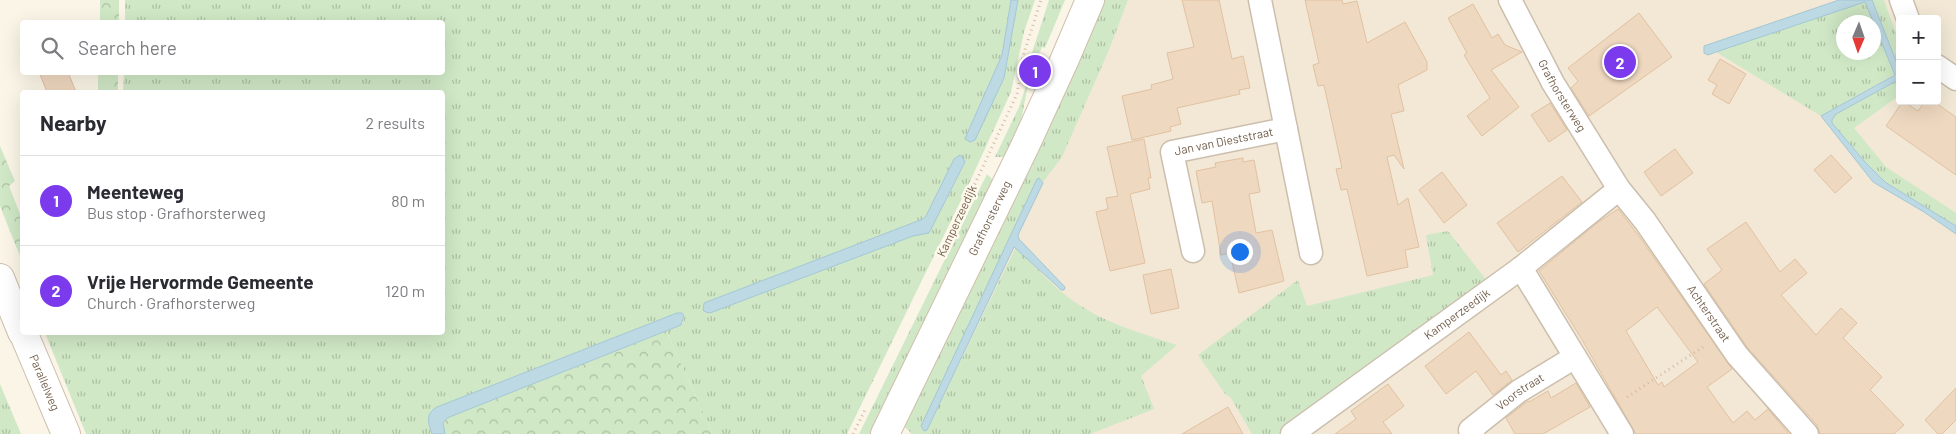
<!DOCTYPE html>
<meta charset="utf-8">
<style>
:root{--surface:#fff;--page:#f2f2f3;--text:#2b2b33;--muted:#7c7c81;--line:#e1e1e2;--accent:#7c3aed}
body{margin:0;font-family:Barlow,sans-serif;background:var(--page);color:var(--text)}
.controls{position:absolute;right:15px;top:15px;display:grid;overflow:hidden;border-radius:5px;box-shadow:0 5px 20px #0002}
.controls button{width:45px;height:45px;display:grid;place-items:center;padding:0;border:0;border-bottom:1px solid var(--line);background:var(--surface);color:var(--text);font:25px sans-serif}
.compass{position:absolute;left:1836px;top:15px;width:45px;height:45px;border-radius:50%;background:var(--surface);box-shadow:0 5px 20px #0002;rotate:182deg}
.you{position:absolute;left:1239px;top:251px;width:18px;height:18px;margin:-12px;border:4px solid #fff;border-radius:50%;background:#1a73e8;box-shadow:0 0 0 8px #1a73e833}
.badge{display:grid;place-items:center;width:32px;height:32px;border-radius:50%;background:var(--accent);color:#fff;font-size:16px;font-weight:700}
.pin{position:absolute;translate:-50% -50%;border:2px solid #fff;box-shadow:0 1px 5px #0006}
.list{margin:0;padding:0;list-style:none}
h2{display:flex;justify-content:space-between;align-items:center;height:65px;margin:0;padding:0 20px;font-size:21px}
h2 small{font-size:16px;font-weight:400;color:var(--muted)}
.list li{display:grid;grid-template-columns:32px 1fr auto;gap:15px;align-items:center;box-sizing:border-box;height:90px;padding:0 20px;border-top:1px solid var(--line)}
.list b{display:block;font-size:19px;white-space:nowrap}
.list p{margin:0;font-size:16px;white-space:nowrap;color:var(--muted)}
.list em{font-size:16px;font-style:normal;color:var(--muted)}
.icon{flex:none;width:28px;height:28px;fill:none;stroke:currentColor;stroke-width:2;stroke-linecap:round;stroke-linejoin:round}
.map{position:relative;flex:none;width:1956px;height:434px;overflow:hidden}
.search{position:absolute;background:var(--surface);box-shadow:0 5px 20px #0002;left:20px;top:20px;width:425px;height:55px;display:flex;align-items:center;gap:12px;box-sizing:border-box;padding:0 18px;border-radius:5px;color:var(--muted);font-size:19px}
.panel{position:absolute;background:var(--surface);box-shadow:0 5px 20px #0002;left:20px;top:90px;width:425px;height:245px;border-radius:5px}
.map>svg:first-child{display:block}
.residential{fill:#f2e8d5;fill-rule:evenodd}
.grass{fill:url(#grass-tufts);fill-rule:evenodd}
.forest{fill:url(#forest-crowns)}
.water{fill:#bcd9e4;stroke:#a3c7d5}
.building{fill:#efd8c0;stroke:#e1c1a1;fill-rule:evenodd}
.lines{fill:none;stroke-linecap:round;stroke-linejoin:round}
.minor-casing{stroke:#ccbead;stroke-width:25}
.tertiary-casing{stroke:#ccbead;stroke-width:30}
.secondary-casing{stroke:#cfbfab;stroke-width:30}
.path{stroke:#d4bba3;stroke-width:3;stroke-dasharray:1 4;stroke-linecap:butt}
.minor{stroke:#fff;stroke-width:22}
.tertiary{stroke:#fff;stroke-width:28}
.secondary{stroke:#fff;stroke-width:28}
.labels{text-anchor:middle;stroke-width:5;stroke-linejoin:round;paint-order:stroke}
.street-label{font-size:12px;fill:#735f4c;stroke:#fef9ed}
</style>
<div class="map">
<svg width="1956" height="434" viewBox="0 0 1956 434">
<defs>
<pattern id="grass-tufts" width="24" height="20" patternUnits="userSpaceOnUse" patternTransform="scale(1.25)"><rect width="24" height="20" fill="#d0e8c6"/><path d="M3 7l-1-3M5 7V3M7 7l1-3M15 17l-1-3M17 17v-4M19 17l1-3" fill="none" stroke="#adbfa3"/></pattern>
<pattern id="forest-crowns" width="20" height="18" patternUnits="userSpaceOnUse" patternTransform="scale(1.25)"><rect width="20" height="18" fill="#d0e8c6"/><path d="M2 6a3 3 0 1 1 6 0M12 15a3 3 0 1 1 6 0" fill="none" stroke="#adbfa3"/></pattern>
</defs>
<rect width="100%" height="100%" fill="#fbf5e7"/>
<path class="residential" d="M1114,0H1956V434H909L1005,249ZM1900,19H1937V101H1900ZM1844,22H1874V52H1844Z"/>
<path class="grass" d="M125,0H1011L1002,55L967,134L1004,78L1018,0H1035L1024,32L1011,92L966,190L847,434H713L666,331L683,323L684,316L682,313H677L437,407C425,414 428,422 432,434H86L45,333L442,332V92H123L124,73L442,72V22H125ZM954,159L965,163L929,233L913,236L710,313H705L703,310L704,303L923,219L926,216Z
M1049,0H1065L1045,48L1042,47L1031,72L1034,73L1027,90L1020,126L1006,157H995L1019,107L1028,80L1031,56Z
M1104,0H1128L1109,50L1062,157L1043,182L1041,179L1037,180L1005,247L927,430L1016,247C1036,267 1056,291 1081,306C1110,325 1144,334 1177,345L1141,376L1154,409L1090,434H912L903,425L1084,47Z
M1872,0H1884L1900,44V71Z
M1864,1L1895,74L1821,116L1716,52ZM1844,22H1874V52H1844Z
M1900,79V95L1854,128L1886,167L1956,213V226L1885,182L1865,162L1832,123V120L1836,114Z
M987,174L994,181L873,434H859Z
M1448,231L1487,281L1282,434H1252L1231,398L1225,394L1198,355L1298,280L1307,306L1433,275L1426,235Z
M0,384L21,434H0Z"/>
<path class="forest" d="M100,0H119V22H100Z
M98,73H118V92H98Z
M0,146L15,181L9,186L22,219V261L0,206Z
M666,331L713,434H445L443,423L447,418Z"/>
<path class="water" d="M1011,0H1018L1004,78L975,140L970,142L965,139L967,134L1002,55Z
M1839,0H1872L1900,71V79L1836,114L1832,120V123L1865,162L1885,182L1951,223L1956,226V234L1924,212L1873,182L1821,116L1895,75L1865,2L1716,52L1708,55L1704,53V46Z
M960,155L963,158L965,162L929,233L913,236L710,313L705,312L703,310L704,303L923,219L926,216L954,159Z
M1039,178L1043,183L1018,235L1019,239L1065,287L1064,290H1061L1057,286L1014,247L927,430L924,431L921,426L1037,179Z
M677,313H682L684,316L681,325L447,418L443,423L445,434H432C428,422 425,414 437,407Z"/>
<path class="building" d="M1182,0H1219L1232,59L1243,56L1250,88L1239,90L1240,94L1177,108L1181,124L1170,127L1171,131L1132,140L1122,96L1152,89L1151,85L1173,79L1167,53L1194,47Z
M1305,0H1342L1343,4L1357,1L1367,43L1405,22L1427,62V70L1398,85L1404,111L1391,114L1404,169L1394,155L1387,157L1398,205L1408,198L1419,247L1405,250L1408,267L1367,276L1347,189L1341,190L1336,169L1342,168L1324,85L1318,86L1313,65L1319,63Z
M1473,4L1492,38L1498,34L1505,45L1522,52L1491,70L1519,107L1482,136L1467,116L1490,98L1464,55L1467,53L1448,18Z
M1639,13L1672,57L1589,116L1571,88L1578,81L1568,68Z
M1720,59L1746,74L1729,104L1712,94L1717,85L1708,80Z
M39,72H68L76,92H47Z
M1903,101L1918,111L1925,101H1933L1956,117V175L1886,126Z
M1550,103L1567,130L1549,142L1531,115Z
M1144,139L1151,178H1148L1150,189L1130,194L1145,263L1110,271L1096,212L1108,209L1106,198L1118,196L1107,147Z
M1675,149L1693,173L1661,196L1644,172Z
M1831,155L1852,178L1835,193L1814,170Z
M1243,158V162L1254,160L1260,192L1249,194L1256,233L1272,230L1284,281L1239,293L1230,253L1221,255L1212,201L1202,203L1196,171L1216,167L1215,163Z
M1442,172L1467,205L1444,223L1419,190Z
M1562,176L1582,202L1518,252L1497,223Z
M1618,209L1639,236L1732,369L1707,387L1733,423L1747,411L1755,420L1768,409L1789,434H1636L1581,338L1539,271L1597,223ZM1657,307L1698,362L1664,387L1662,382L1658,385L1626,331Z
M1746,222L1780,272L1795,259L1807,273L1781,295L1816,335L1841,308L1857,323L1843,338L1882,377L1870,390L1904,425L1894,434H1820L1817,425L1747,347L1704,284L1722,270L1707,249Z
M1171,269L1179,308L1151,314L1143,275Z
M1469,332L1501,375L1506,371L1512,380L1493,395L1476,371L1446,394L1425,366Z
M1576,383L1590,407L1543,434H1515L1506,418L1528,401L1529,402L1548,391L1551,398Z
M1388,384L1404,406L1383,422L1392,434H1335L1356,419L1351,411Z
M1956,388V420L1942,434H1938L1925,420Z
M1228,407L1243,434H1182Z"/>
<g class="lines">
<g class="minor-casing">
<g id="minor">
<path d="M1260,0L1311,253"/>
<path id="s1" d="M1510,0L1553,83L1619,189L1645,221L1737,355L1807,434"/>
<path d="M1901,0L1908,19"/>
<path d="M1937,66L1956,79"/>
<path id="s2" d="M1193,251L1172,152L1286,129"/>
<path d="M1521,268L1622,434"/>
<path id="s3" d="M1292,434L1521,268L1619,189"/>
<path id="s4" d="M1473,434L1470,430L1519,391L1575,357"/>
</g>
</g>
<g class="tertiary-casing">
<g id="tertiary">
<path d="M0,278L22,332"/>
<path id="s5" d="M23,332L66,434"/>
</g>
</g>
<g class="secondary-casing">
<g id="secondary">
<path id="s6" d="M885,434L1025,146L1064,61L1090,0"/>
</g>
</g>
<path class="path" d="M964,207L1017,94L1023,56L1041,0
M1627,397L1703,347
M853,434L866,408"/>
<use href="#minor" class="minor"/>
<use href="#tertiary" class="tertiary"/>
<use href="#secondary" class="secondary"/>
</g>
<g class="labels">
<g class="street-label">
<text dy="4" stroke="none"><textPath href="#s1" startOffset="109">Grafhorsterweg</textPath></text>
<text dy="4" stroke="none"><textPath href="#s2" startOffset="154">Jan van Dieststraat</textPath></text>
<text dy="4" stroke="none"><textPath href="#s6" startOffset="240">Grafhorsterweg</textPath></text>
<text transform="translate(957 221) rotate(-65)" y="4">Kamperzeedijk</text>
<text dy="4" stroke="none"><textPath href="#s3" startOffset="204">Kamperzeedijk</textPath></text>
<text dy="4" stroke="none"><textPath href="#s1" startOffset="372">Achterstraat</textPath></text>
<text dy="4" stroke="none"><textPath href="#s5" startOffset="55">Parallelweg</textPath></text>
<text dy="4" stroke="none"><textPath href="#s4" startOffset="68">Voorstraat</textPath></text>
</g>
</g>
</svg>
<div class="controls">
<button>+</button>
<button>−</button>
</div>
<svg class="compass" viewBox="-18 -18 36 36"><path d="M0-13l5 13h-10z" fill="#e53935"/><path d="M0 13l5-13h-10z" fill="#7c7c81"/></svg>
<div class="you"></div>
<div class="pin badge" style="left:1035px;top:71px">1</div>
<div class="pin badge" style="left:1620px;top:62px">2</div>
<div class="search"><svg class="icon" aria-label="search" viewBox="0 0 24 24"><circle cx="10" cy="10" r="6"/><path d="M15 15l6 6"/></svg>Search here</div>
<section class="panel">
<h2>Nearby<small>2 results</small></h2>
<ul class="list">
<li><span class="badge">1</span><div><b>Meenteweg</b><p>Bus stop · Grafhorsterweg</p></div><em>80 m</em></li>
<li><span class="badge">2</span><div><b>Vrije Hervormde Gemeente</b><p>Church · Grafhorsterweg</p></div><em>120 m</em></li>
</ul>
</section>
</div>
